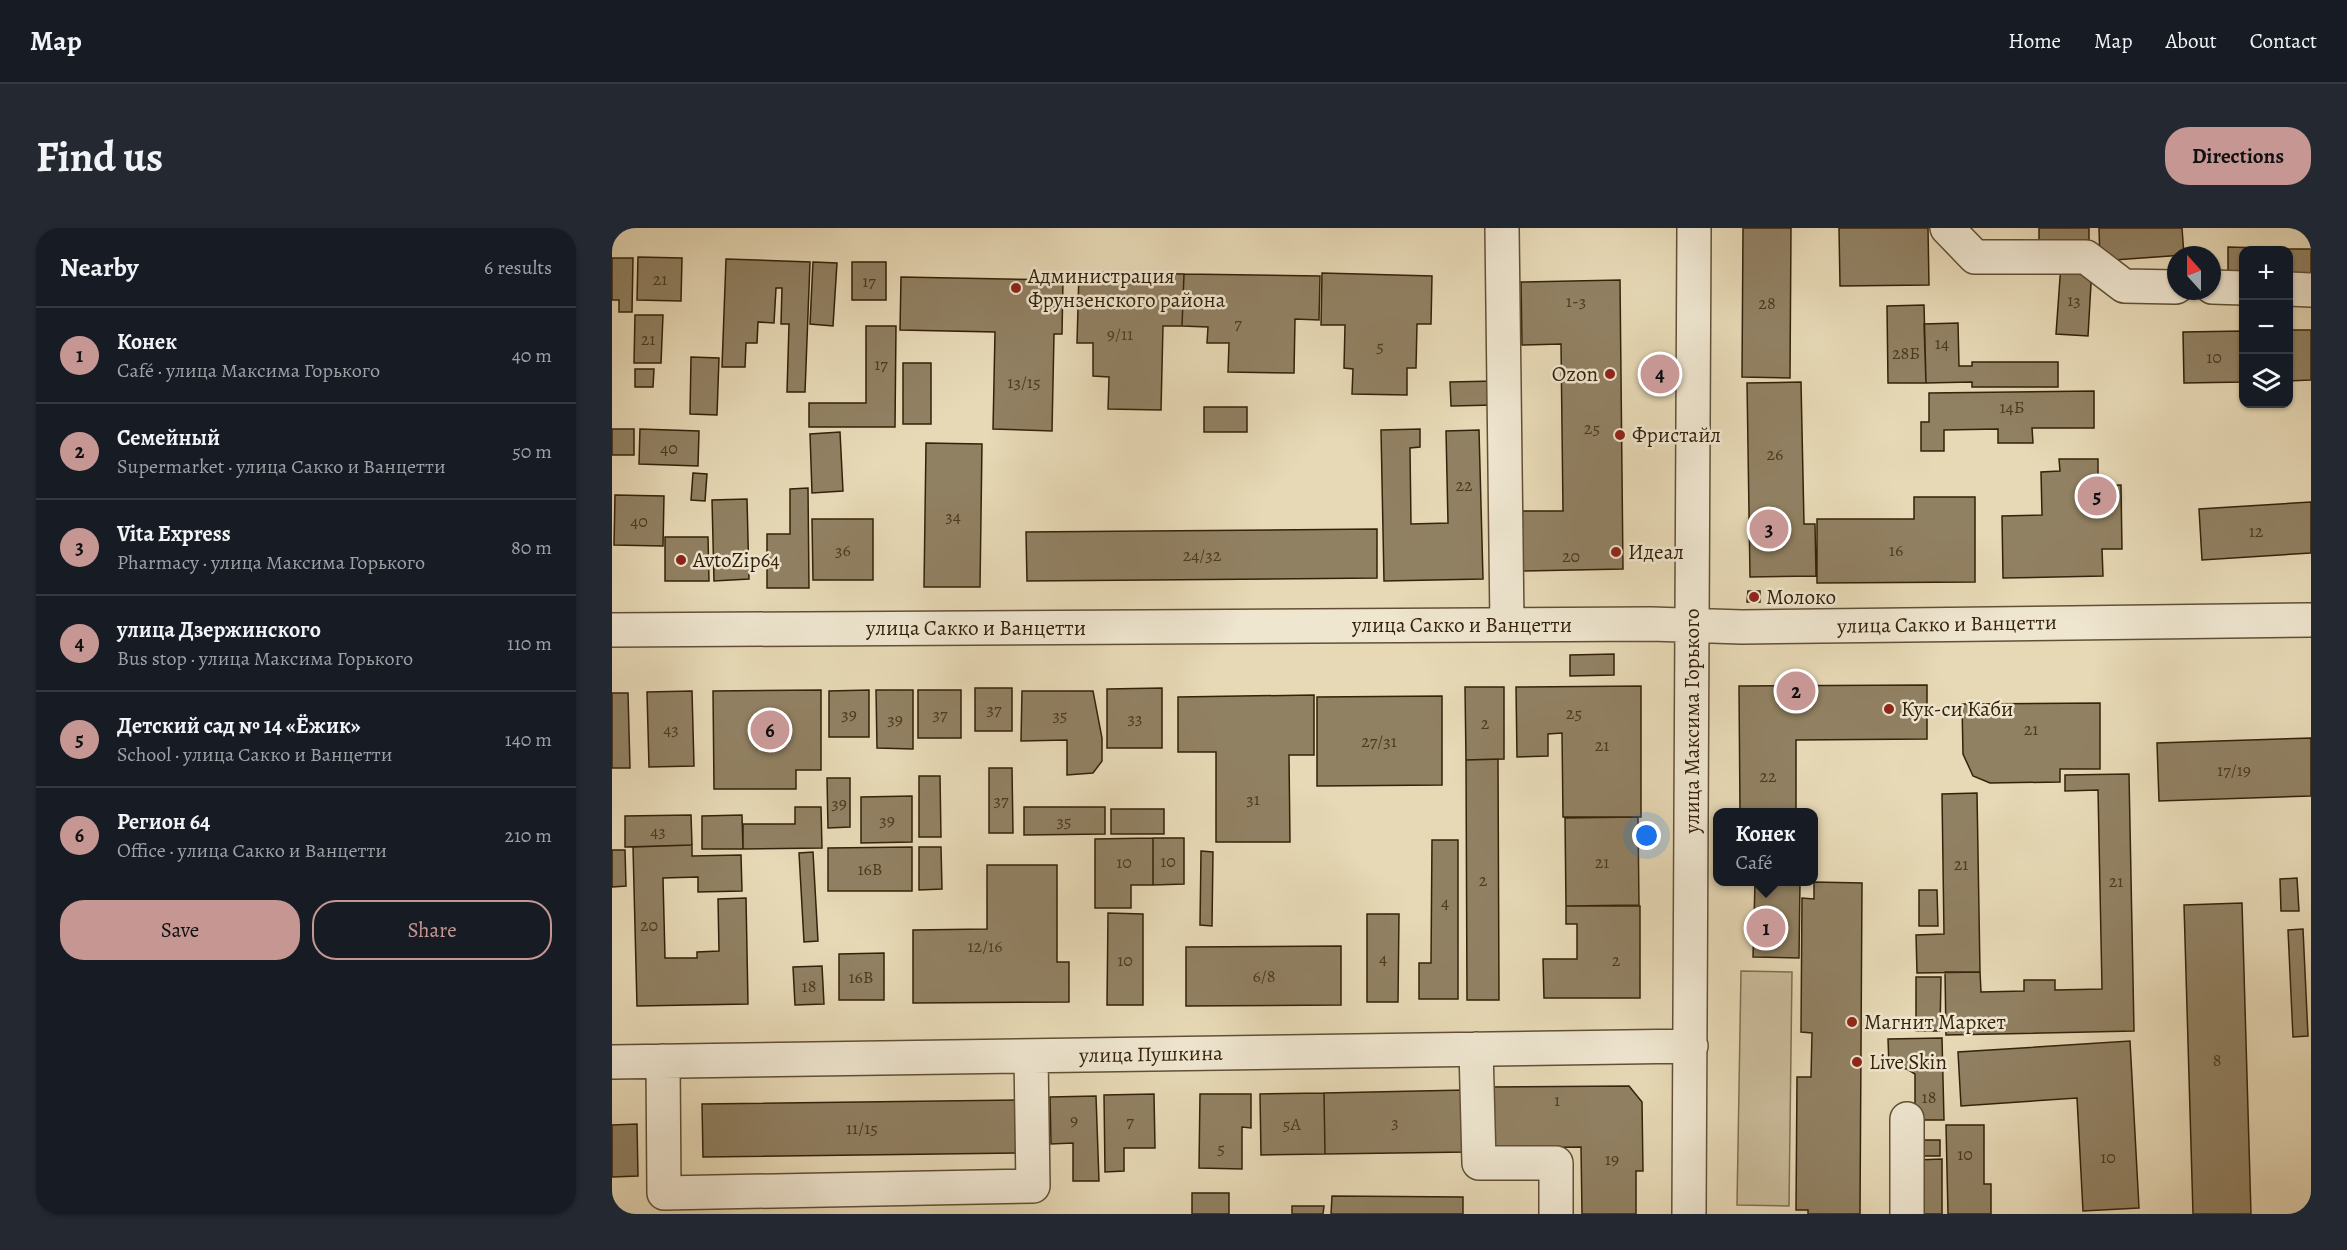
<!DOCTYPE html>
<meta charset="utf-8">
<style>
:root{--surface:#171b24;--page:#242831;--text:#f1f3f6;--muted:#9ea1a6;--line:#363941;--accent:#c59692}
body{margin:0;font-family:Alegreya,serif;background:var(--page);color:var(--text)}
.controls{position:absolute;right:18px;top:18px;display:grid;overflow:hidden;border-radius:12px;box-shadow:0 2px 4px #0004}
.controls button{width:54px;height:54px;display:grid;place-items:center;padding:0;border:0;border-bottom:2px solid var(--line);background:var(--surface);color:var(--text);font:30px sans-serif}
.compass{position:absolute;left:1555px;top:18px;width:54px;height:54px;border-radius:50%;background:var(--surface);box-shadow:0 2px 4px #0004;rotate:339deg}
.you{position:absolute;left:1035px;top:608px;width:21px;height:21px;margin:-15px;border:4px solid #fff;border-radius:50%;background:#1a73e8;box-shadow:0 0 0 9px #1a73e833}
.badge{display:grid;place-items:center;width:39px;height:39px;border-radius:50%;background:var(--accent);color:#111;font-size:20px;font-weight:700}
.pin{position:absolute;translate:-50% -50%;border:3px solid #fff;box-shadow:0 2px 6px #0006}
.popup{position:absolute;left:1101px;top:580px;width:105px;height:78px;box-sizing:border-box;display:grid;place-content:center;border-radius:12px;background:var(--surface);filter:drop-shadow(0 2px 4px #0005);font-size:20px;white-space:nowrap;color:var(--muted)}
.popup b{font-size:22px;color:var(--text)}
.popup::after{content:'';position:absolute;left:50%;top:100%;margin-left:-12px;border:12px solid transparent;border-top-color:var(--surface)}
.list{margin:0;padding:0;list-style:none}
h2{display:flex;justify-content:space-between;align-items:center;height:78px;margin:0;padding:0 24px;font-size:26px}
h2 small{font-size:20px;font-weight:400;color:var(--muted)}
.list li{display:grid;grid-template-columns:39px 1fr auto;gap:18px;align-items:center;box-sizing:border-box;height:96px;padding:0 24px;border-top:2px solid var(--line)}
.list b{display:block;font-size:22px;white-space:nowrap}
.list p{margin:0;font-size:20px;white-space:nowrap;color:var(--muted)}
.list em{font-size:20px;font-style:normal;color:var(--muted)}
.actions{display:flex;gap:12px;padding:18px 24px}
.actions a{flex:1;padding:14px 0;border:2px solid var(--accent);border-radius:24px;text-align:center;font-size:21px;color:var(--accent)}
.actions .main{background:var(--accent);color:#111}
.icon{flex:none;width:33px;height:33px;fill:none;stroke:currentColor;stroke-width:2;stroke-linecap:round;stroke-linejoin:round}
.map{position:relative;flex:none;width:1699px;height:986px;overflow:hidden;border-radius:24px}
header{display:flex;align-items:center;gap:36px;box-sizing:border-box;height:84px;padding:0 30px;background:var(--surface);border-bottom:2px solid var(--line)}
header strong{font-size:28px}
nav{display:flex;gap:33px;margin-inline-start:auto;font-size:21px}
.intro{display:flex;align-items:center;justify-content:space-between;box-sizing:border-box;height:144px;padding:0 36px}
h1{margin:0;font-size:42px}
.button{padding:15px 27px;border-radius:24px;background:var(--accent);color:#111;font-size:21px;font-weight:700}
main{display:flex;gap:36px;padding:0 36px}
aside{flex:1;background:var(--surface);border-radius:24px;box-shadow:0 2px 4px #0004}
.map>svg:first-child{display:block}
.green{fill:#c9ba99;stroke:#7e6e52;stroke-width:1.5}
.building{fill:#918163;stroke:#34220a;stroke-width:1.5}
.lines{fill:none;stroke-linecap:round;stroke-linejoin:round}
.minor-casing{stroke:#615035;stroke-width:36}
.minor{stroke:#efe6d0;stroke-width:33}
.poi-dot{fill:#8f2418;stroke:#efe6d0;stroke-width:2}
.labels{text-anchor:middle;stroke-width:5;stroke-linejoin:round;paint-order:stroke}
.number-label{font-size:18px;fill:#4b3a20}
.poi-label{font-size:21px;fill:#34220a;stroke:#efe6d0;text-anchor:start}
.street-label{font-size:21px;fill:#34220a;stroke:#efe6d0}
</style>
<header>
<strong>Map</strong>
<nav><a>Home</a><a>Map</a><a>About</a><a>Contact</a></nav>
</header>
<div class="intro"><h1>Find us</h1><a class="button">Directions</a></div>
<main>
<aside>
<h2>Nearby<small>6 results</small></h2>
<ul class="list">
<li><span class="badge">1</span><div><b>Конек</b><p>Café · улица Максима Горького</p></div><em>40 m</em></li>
<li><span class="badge">2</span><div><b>Семейный</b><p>Supermarket · улица Сакко и Ванцетти</p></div><em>50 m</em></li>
<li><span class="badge">3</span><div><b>Vita Express</b><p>Pharmacy · улица Максима Горького</p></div><em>80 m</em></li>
<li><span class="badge">4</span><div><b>улица Дзержинского</b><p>Bus stop · улица Максима Горького</p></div><em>110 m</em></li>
<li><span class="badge">5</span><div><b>Детский сад № 14 «Ёжик»</b><p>School · улица Сакко и Ванцетти</p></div><em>140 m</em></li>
<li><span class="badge">6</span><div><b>Регион 64</b><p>Office · улица Сакко и Ванцетти</p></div><em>210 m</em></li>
</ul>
<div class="actions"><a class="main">Save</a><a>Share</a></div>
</aside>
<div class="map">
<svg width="1699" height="986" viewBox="0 0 1699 986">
<rect width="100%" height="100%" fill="#e7d9b6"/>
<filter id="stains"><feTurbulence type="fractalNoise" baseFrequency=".00333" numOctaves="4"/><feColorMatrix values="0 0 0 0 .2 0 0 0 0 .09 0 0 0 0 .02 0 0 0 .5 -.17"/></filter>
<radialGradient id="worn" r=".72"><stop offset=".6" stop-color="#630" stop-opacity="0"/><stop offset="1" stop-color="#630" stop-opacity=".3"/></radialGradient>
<path class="green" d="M1129,743L1180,744L1177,978L1125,977Z"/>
<path class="building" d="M1131,0H1179L1178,150L1130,149Z
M1227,0H1316L1317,57L1228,58Z
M1427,0H1477V14L1427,16Z
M1487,0H1570L1572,27L1488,33Z
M1616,19L1651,20V22H1632V45H1616Z
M1665,21H1699V47H1676V22Z
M26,29L70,30L69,73L25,72Z
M0,30H21L20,84H7V72H0Z
M114,31L198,34L193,164H175L177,96H169L170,60H164L162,95L146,94L145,115H134L133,139H110Z
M201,34L225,35L221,98L198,96Z
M240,34H274V72H240Z
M1449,36L1480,38L1476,108L1444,106Z
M467,44L572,46L570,98H551L549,182L496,181L497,149L481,148V115H465Z
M710,45L820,48L819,96H805L804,140H795V167L740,166L741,141L732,140L733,97H709Z
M572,46L708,48L707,92L683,91L682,145L616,144L617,115H595L596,99L570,98Z
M289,49L451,52L450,106H442L440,203L381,201L383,104L288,102Z
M1008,52L1011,341L907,343V283H951L949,116L910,117L909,54Z
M1312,77L1314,155H1276L1275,78Z
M23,87H51L49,135H22Z
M1346,95L1347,138H1360V134H1446V159H1360V154L1314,155L1312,96Z
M254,98H284L283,199H197V175H254Z
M1676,102H1699V152L1676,153Z
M1632,103V154L1572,155L1571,104Z
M79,129L107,130L105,187L78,186Z
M291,135H319V196H291Z
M23,141H42L41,159H23Z
M883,153V177L839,178L838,154Z
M1189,154L1192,296H1203L1204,348L1138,349L1135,155Z
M1482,163V200H1420L1421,215H1386V201L1332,202V223H1309V194H1317V165Z
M592,179H635V204H592Z
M0,201H22V227H0Z
M28,201L87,203L86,238L27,236Z
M808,201V219L798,220L799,296L836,295L834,203L867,202L871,351L772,353L769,202Z
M228,204L231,263L200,265L198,206Z
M314,215L370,216L368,359H312Z
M1447,231H1486V258L1509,257L1510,321H1490L1491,348L1391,350L1390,288L1430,287L1429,244L1448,243Z
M81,245L95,246L93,273L79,272Z
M196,260L197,360H155V306H178V261Z
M3,267L52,268L51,318L2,317Z
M1302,269H1363V354L1205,355V291H1302Z
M135,271L137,351L102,353L100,272Z
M1699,274V325L1590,332L1587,281Z
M200,291H261V352H201Z
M765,301V350L415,353L414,304Z
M53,309H96L97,353H53Z
M1136,363H1148V374H1135Z
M1002,426V447L958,448V427Z
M1315,457V511L1184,512V584H1128L1127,458Z
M1029,458V589H951L950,505L936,506V528L905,529L904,459Z
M853,459H892V531L854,532Z
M363,460H400V503H363Z
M550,460V520H495V461Z
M209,462V542H184V561H102L101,463Z
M257,462V509H217V463Z
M264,462H301V521L265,520Z
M306,462H349V510H306Z
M80,463L82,538L37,539L35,464Z
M410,463H481L490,510V533L481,545L455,547V512L409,513Z
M0,465H16L18,540H0Z
M702,467V527H677L678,614H604V524H566V469Z
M830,468V557L705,558V469Z
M1488,475V541H1448V554L1378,555L1361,548L1351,526L1350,476Z
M1699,510V568L1547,573L1545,515Z
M886,531L887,772H855L854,532Z
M377,540H400L401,605H377Z
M1517,546L1522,803L1334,807L1333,744H1368L1369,764L1412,763V752H1443V762L1490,761L1486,562L1453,563V547Z
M307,548H328L329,609H307Z
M215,550H238V599L216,600Z
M1365,565L1368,744L1305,745L1304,707L1332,706L1330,566Z
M300,568V614L249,615V569Z
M183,579H209L210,620L131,621V596H183Z
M412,579H493V606L412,607Z
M499,581H552V606H499Z
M79,587L80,617L13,619V588Z
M130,587L131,621H90V588Z
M1026,589L1027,677L954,678L953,590Z
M541,610V657H519V680H483V611Z
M541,610H572V656L541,657Z
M820,612H846V771H807V735H819Z
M80,617V628L129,627L130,663L86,664V649L51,650L53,730H85V724L107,723L106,671L134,670L136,776L25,778L21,619Z
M300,619V663H216V620Z
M307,619H329L330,661L307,662Z
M0,622H13L14,658L0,659Z
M589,623L601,624L600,698L588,697Z
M201,624L206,713L192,714L187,625Z
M375,637H445V734H457V774L301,775V702L375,701Z
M1685,650L1687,683H1669L1668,651Z
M1143,654H1188L1187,730L1141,729Z
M1202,654L1250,655L1248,986H1196V982H1184L1185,849H1199L1200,805L1189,804L1190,670L1202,671Z
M1307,662H1325L1326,698H1307Z
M1630,675L1639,986H1581L1572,677Z
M954,678H1028V770H932L931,731H965V696H954Z
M496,685L531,686V777H495Z
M755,686H787L786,774H755Z
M1691,701L1696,808L1681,809L1676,702Z
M729,718V777L574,778V719Z
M272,725V772H227V726Z
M210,738L212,776L183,777L181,739Z
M1304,749H1329L1328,803H1304Z
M1330,810L1332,892H1303V846L1295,841L1277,838L1276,811Z
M1518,813L1527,980L1471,983L1465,870L1349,878L1346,824Z
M1017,858L1030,874L1031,943H1024V986H970L969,919L878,920V859Z
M854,862L855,924L713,926L712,865Z
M712,865L713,926L649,927L648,866Z
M542,866L543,920H512V943L493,944L492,867Z
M588,866H639V900L630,899V941L587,940Z
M484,868L487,953H461V915L439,916L438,869Z
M409,872L410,925L91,929L90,876Z
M25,896L26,948L0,949V897Z
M1334,897H1372V956H1379V986H1336Z
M1310,912H1328V928H1311Z
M1330,931V986H1305L1304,932Z
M580,965H617V986H580Z
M720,968L851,969V986H719Z
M680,978H712L711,986H680Z"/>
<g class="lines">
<g class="minor-casing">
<path id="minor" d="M890,0L895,397
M1335,0L1363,29H1474L1512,58L1564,59
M1600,59L1632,60
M1676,61L1699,62
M0,402L1039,396L1130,399L1699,392
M864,821L867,935H944V986
M51,833L52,965L421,958L419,828
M0,834L1079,818
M1295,891V986
M1077,986L1082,0"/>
</g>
<use href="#minor" class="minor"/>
</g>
<g class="poi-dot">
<circle cx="404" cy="60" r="6"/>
<circle cx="998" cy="146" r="6"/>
<circle cx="1008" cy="207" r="6"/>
<circle cx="1004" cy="324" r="6"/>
<circle cx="69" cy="332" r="6"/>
<circle cx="1142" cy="369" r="6"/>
<circle cx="1277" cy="481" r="6"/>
<circle cx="1240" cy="794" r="6"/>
<circle cx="1245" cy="834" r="6"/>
</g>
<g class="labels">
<g class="number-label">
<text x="48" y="57">21</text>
<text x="257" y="59">17</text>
<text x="1462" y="78">13</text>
<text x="964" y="79">1-3</text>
<text x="1155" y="81">28</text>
<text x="626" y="101">7</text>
<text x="508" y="112">9/11</text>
<text x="36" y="117">21</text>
<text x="1330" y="121">14</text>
<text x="768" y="124">5</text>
<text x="1294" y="131">28Б</text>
<text x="1602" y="135">10</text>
<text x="269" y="142">17</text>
<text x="412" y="160">13/15</text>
<text x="1400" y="185">14Б</text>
<text x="980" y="206">25</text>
<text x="57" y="226">40</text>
<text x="1163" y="232">26</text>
<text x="852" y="263">22</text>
<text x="341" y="294">34</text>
<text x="27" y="299">40</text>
<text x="1644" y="309">12</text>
<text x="231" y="328">36</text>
<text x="1284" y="328">16</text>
<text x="590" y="333">24/32</text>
<text x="959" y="334">20</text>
<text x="382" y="487">37</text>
<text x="962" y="491">25</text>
<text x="237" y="492">39</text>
<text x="328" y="492">37</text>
<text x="448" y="493">35</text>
<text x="523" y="496">33</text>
<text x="283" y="497">39</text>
<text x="873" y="501">2</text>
<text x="59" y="507">43</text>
<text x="1419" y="507">21</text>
<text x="767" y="519">27/31</text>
<text x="990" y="523">21</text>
<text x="1622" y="548">17/19</text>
<text x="1156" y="554">22</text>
<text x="641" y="577">31</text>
<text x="389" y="578">37</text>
<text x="227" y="581">39</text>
<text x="275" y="598">39</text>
<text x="452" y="599">35</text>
<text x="46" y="609">43</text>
<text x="556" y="639">10</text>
<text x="512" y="640">10</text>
<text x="990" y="640">21</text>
<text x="1349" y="642">21</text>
<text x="258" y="647">16В</text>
<text x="871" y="658">2</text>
<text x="1504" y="659">21</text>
<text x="833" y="680">4</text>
<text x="37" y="703">20</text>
<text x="373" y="724">12/16</text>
<text x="771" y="736">4</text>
<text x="513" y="738">10</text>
<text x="1004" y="738">2</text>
<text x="652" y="754">6/8</text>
<text x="249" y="755">16В</text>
<text x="197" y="764">18</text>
<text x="1605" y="838">8</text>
<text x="1317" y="875">18</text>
<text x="945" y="878">1</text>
<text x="462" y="898">9</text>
<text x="518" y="899">7</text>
<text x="783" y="900">3</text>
<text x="680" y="902">5А</text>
<text x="250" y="906">11/15</text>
<text x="609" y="926">5</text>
<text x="1353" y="932">10</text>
<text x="1496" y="935">10</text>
<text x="1000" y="937">19</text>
</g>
<g class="poi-label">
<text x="416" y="55">Администрация<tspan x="416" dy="24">Фрунзенского района</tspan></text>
<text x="986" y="153" text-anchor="end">Ozon</text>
<text x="1020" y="214">Фристайл</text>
<text x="1016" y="331">Идеал</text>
<text x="81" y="339">AvtoZip64</text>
<text x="1154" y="376">Молоко</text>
<text x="1289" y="488">Кук-си Каби</text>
<text x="1252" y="801">Магнит Маркет</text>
<text x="1257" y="841">Live Skin</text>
</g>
<g class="street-label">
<text transform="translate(1335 396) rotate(-1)" y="7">улица Сакко и Ванцетти</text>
<text x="850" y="404">улица Сакко и Ванцетти</text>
<text x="364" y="407">улица Сакко и Ванцетти</text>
<text transform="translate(1080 493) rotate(-90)" y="7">улица Максима Горького</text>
<text transform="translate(539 826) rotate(-1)" y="7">улица Пушкина</text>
</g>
</g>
<rect width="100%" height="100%" filter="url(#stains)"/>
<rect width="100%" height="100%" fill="url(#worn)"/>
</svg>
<div class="controls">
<button>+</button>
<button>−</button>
<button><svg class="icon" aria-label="layers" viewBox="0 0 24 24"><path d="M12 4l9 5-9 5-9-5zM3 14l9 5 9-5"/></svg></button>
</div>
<svg class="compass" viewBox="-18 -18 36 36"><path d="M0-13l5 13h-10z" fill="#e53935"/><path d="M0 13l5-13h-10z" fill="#9ea1a6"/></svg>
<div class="you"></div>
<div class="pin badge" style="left:1154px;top:700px">1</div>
<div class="popup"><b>Конек</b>Café</div>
<div class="pin badge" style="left:1184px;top:463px">2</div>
<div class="pin badge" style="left:1157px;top:301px">3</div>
<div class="pin badge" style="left:1048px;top:146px">4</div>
<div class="pin badge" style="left:1485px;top:268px">5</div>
<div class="pin badge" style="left:158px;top:502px">6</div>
</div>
</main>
